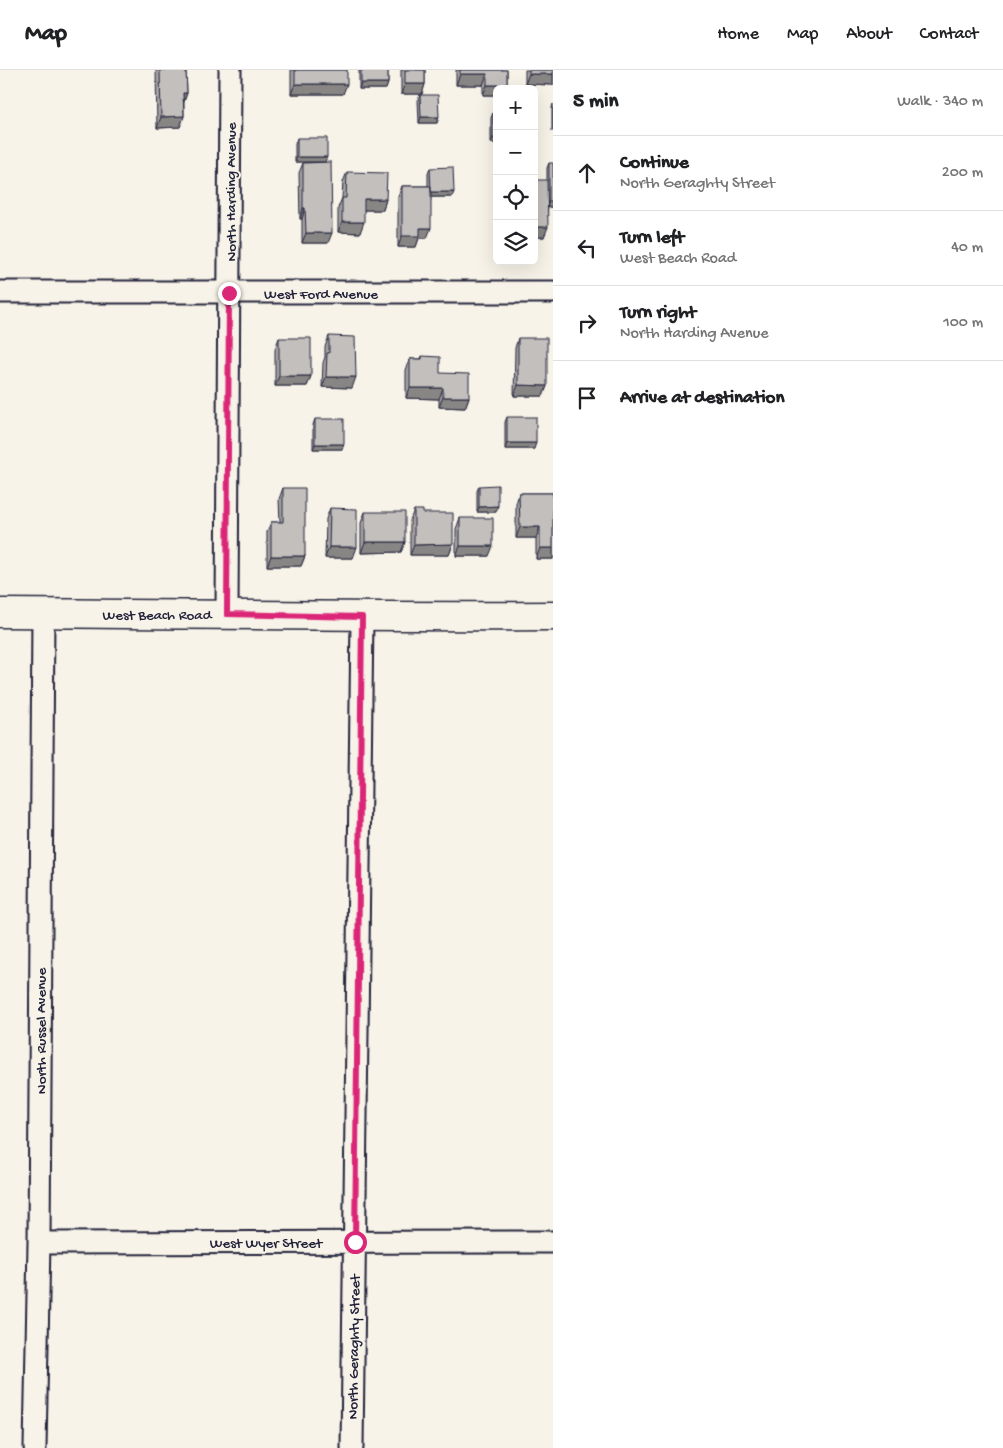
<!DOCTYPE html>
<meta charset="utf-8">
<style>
:root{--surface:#fff;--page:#f2f2f2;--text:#202124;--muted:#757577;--line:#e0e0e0}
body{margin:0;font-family:"Gochi Hand",sans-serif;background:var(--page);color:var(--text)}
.controls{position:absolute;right:15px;top:15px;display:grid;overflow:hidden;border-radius:8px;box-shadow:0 5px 20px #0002}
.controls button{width:45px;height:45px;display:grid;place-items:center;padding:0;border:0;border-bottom:1px solid var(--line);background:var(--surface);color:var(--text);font:25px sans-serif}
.stop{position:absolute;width:15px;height:15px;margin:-11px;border:4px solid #db2777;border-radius:50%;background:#fff}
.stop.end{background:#db2777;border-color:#fff;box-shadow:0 1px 5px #0008}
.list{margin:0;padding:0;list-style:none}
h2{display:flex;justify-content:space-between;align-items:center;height:65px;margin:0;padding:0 20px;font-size:21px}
h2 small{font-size:16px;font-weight:400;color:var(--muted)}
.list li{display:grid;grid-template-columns:32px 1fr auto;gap:15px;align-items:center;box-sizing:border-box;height:75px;padding:0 20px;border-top:1px solid var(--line)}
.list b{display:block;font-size:19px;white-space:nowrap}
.list p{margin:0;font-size:16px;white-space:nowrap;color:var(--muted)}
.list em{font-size:16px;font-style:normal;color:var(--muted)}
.icon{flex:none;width:28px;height:28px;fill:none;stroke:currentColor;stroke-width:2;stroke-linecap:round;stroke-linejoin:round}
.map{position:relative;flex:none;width:553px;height:1378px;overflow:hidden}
header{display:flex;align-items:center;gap:30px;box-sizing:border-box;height:70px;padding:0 25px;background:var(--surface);border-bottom:1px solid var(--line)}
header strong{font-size:24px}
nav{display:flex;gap:28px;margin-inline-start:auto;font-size:18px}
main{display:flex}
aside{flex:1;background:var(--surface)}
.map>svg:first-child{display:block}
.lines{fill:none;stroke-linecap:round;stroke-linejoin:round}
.street-casing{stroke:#22223b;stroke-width:25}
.secondary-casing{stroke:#22223b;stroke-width:31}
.street{stroke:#f7f3e8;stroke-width:21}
.secondary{stroke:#f7f3e8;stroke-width:28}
.wall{fill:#a7a4a3;stroke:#22223b}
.shaded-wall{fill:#888684;stroke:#22223b}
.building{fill:#c2bfbd;stroke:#22223b}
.route{stroke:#db2777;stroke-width:6}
.labels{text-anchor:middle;stroke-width:4;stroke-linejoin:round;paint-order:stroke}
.street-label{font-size:15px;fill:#22223b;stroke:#f7f3e8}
</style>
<header>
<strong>Map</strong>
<nav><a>Home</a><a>Map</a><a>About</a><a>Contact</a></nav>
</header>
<main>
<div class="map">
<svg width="553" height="1378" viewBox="0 0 553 1378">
<rect width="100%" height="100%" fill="#f7f3e8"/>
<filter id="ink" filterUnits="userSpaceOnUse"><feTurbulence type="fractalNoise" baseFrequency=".02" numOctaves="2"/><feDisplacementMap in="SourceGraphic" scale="10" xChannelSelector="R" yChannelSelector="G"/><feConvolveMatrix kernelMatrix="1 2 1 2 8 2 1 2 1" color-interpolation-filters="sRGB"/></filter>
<g filter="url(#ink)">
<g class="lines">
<g class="street-casing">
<path id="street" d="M0,222H553
M227,544L230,0
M39,1173L553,1172
M35,1378L39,1173L43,543
M352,1378L362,547"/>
</g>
<g class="secondary-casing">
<path id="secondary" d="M0,543C184,544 369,547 553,546"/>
</g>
<use href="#street" class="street"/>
<use href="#secondary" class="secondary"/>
</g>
<path class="wall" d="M156,0H186L187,23L184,32V46L180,57L157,58Z
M291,0H347L343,24H291Z
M359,0H388V13L386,19H359Z
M401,0H425V14L422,24H401Z
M456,0H507V15L505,19H497V25H483V15H456Z
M525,0H553V15L525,14Z
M420,25L439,47L437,53H419L418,30Z
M553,34V61H552V38Z
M493,43L497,73H491V48Z
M297,68L325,92L328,173H302V149H300L299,103L303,93L324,92H295V74Z
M549,93L553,137H548L544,167H534L547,110V98Z
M430,98L452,127H431L427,168H419L416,177H398V127L402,116H428V103Z
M347,102L386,129L383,140H364L360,163L338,162V138L342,128L343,112Z
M329,266L352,318L322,317L323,293L325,287V277Z
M279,268L311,306L307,316H275V279Z
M518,268L547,316L543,326H514L515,278Z
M422,286L440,303L469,327L465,338L439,337V329L406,328V300L410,289H421Z
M507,347L534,379H505V352Z
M315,349L342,379H313V355Z
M479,416L496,442H477V421Z
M283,418L305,486L301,496H267V462L271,452H280L279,429Z
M519,423H553V489H536V468H516V434Z
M330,438L353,488H325L326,449Z
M414,440L423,443L453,474L449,485H410V450Z
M365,442L405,472L401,482L361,483V453Z
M460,448L489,486H456V459Z"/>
<path class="shaded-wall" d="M460,4H487L483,15H456Z
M529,4H553V15L525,14Z
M361,13H388L386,19H359Z
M295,14H347L343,24H291Z
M405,14H425L422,24H401Z
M487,15H507L505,19H497V25H483Z
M183,23H187L183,34Z
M184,46L180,57L157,58L161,47Z
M421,47H439L437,53H419Z
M493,68H497V73H491Z
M297,87H327L325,92H295Z
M431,122H454L452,127H429Z
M364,129H386L383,140H360Z
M549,131H553V137H547Z
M303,138H305L302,149H300Z
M342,152H364L360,163L338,162Z
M534,157H548L544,167H534Z
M420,158H431L427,168H419L416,177H398L402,166Z
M306,163H332L328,173H302Z
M279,306H311L307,316H275Z
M326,307H356L352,318L322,317Z
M518,315L547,316L543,326H514Z
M410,318H443L439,329L406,328Z
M443,327H469L465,338L439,337Z
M507,373H536L534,379H505Z
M315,374H344L342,379H313Z
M498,436L496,442H477L479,437Z
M520,457H540L536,468H516Z
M365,472H405L401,482L361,483Z
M453,474L449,485H410L414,475Z
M460,476H493L489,486H456Z
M329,477H357L353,488H325Z
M540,478H553V489H536Z
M271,486H305L301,496H267Z"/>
<path class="building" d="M160,0H186L187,23H183L184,46L161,47Z
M295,0H347V14H295Z
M361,0H388V13H361Z
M405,0H425V14H405Z
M460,0H507V15H487V4H460Z
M529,0H553V4H529Z
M420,25H438L439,47H421Z
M493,43H497V68H493Z
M297,68H327V87H297Z
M331,92L332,163H306L305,138H303V93Z
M549,93H553V131H549Z
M453,97L454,122H431L430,98Z
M347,102L387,103L386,129H364V152H342V128H346Z
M534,110H547L548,157H534Z
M402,116H431V158H420V166H402Z
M329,266L355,267L356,307H326L327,283H329Z
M279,268H311V306H279Z
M518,268H547V316L518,315Z
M422,286L440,287V303L469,304V327H443V318H410V289H422Z
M507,347H536V373H507Z
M315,349H344V374H315Z
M498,415V436L479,437V416Z
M283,418H305V486H271V452H283Z
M519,423H553V478H540V457H520Z
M330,438L357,439V477H329Z
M414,440H423V443H453V474L414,475Z
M365,442H405V472H365Z
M460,448H493V476H460Z"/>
</g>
<g class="lines" filter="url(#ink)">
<path class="route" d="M229,223L227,544L362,547L355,1172"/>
</g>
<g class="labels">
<g class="street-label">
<text transform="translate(230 122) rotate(-90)" y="5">North Harding Avenue</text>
<text x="321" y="228">West Ford Avenue</text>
<text x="157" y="549">West Beach Road</text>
<text transform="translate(40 961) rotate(-90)" y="5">North Russel Avenue</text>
<text x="266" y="1177">West Wyer Street</text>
<text transform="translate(353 1277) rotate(-89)" y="5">North Geraghty Street</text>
</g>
</g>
</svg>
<div class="controls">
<button>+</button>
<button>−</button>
<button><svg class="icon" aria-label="locate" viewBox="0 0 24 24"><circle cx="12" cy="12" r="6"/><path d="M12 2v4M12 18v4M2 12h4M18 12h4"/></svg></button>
<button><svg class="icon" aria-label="layers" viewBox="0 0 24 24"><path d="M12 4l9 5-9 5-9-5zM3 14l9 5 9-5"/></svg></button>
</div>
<div class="stop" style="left:355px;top:1172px"></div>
<div class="stop end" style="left:229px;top:223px"></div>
</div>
<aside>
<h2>5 min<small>Walk · 340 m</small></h2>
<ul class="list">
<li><svg class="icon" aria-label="ahead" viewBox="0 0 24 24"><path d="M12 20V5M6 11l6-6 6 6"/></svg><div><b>Continue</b><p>North Geraghty Street</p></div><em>200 m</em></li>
<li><svg class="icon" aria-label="left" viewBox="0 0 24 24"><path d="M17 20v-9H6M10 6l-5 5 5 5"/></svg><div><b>Turn left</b><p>West Beach Road</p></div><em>40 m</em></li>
<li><svg class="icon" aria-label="right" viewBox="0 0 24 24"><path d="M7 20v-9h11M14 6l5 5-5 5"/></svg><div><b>Turn right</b><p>North Harding Avenue</p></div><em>100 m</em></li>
<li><svg class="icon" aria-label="arrive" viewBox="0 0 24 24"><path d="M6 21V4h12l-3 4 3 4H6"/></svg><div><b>Arrive at destination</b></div></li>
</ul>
</aside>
</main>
